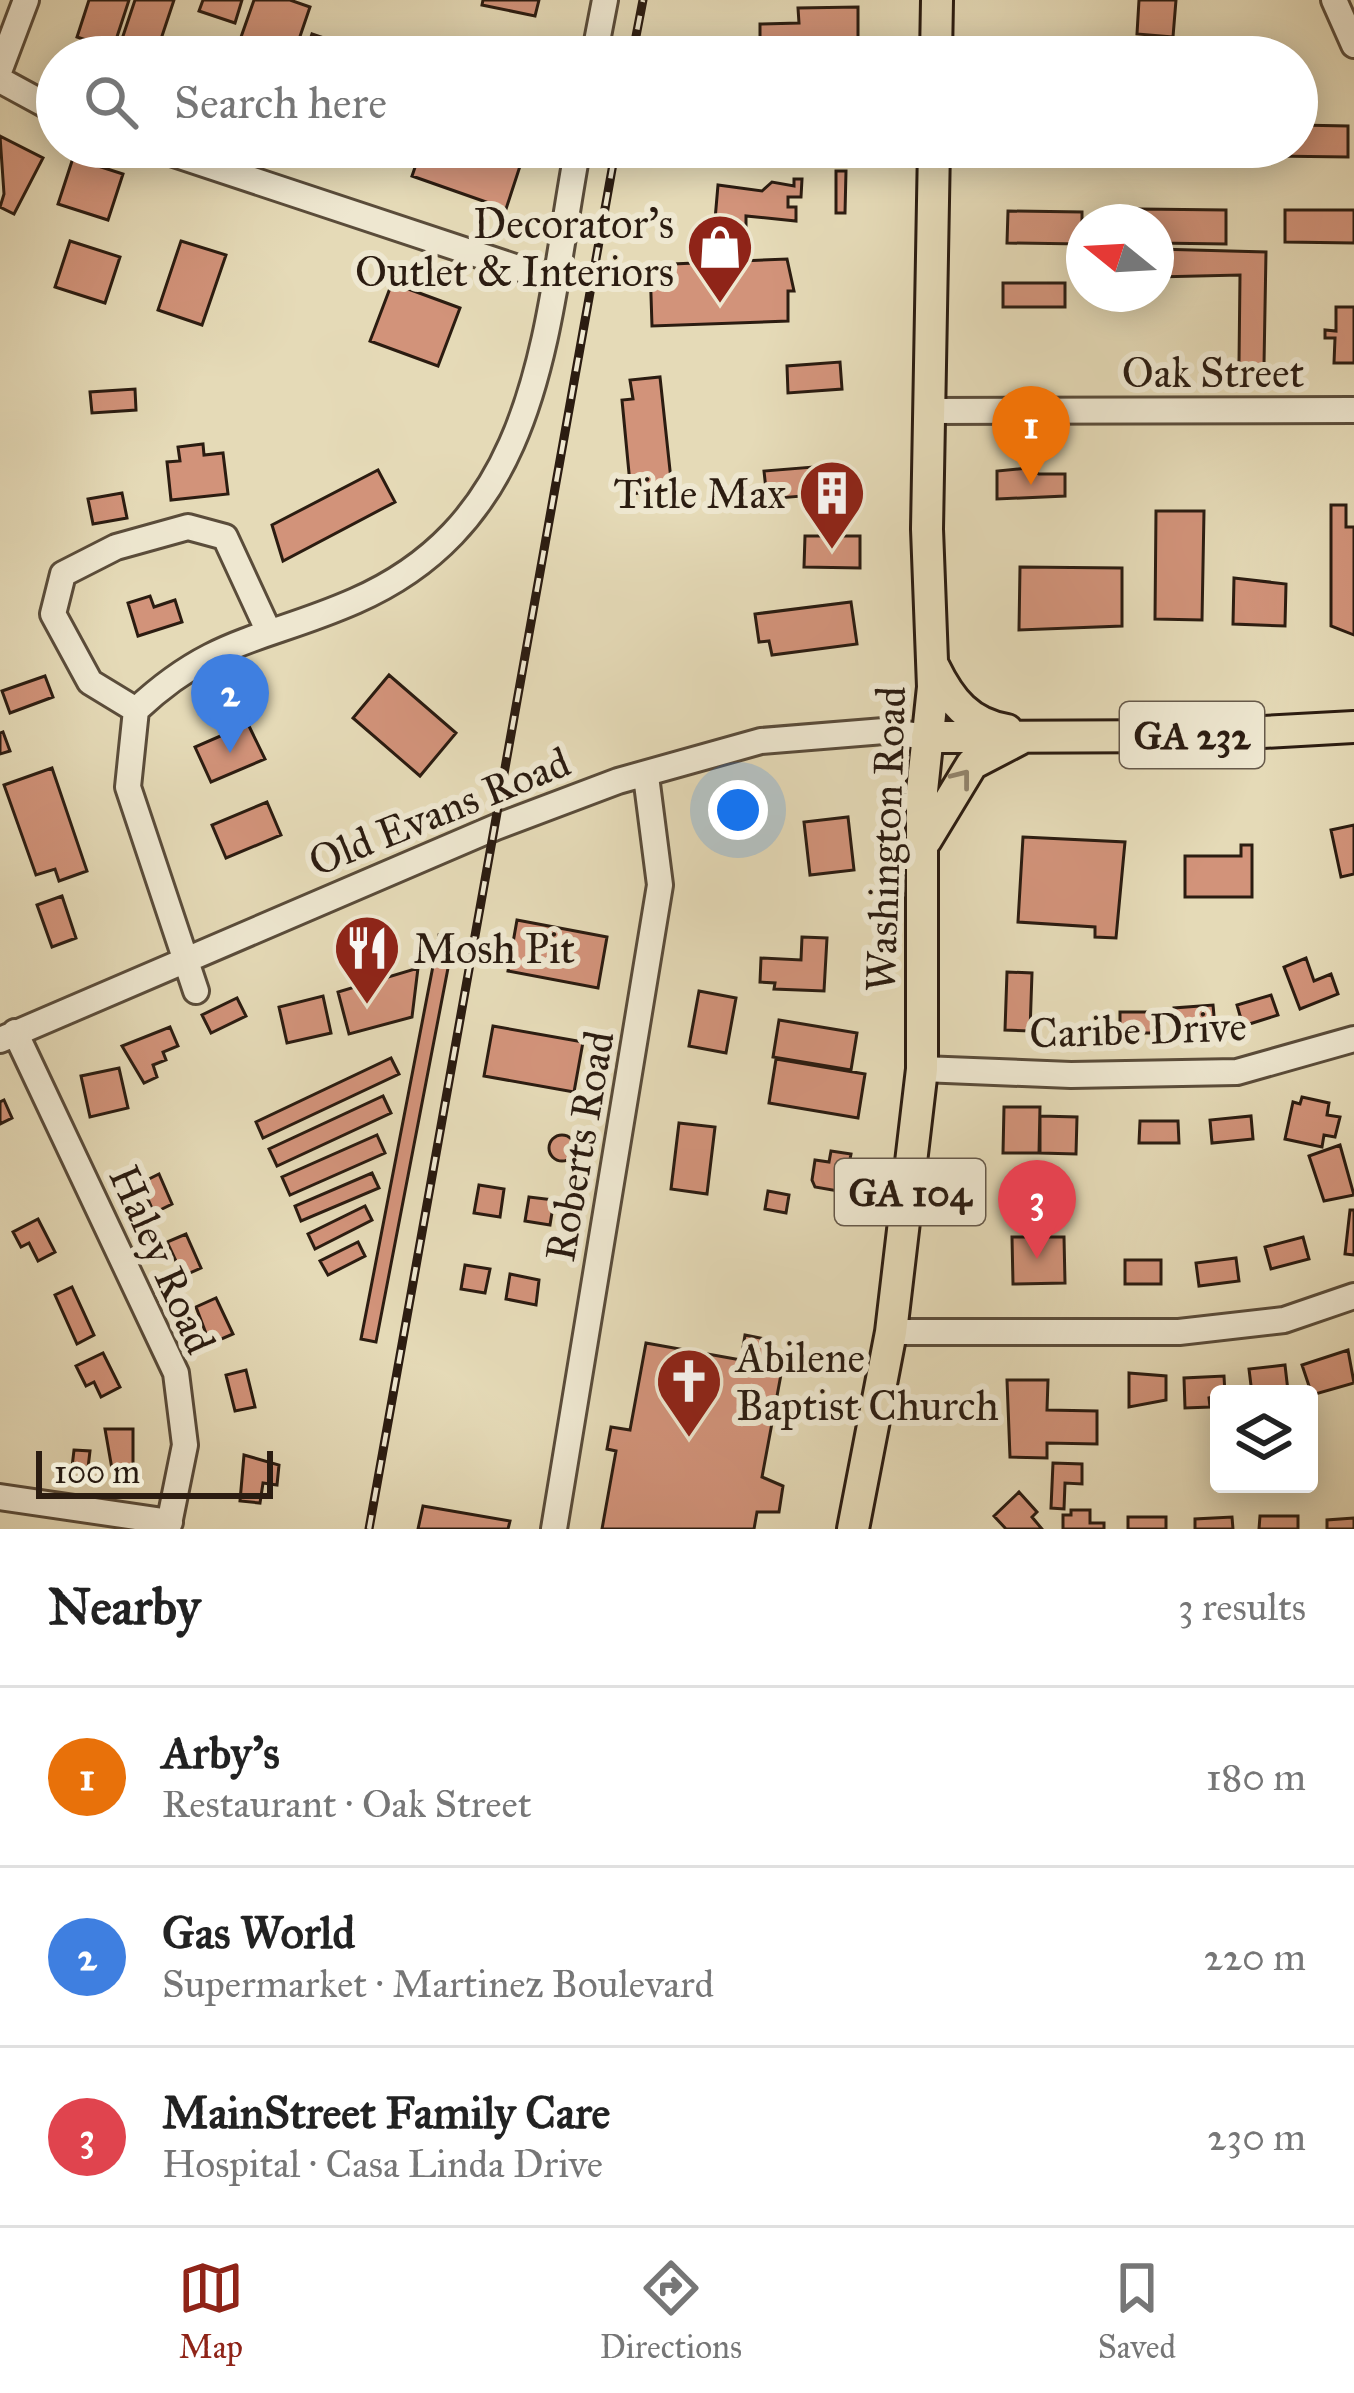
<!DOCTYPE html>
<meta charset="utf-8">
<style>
:root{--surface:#fff;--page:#f6f6f6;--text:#222;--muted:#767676;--line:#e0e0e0;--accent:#8f2418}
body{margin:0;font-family:"IM FELL Great Primer",serif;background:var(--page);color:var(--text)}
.controls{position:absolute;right:36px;bottom:36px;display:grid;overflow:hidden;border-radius:12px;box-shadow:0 6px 30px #0003}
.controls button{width:108px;height:108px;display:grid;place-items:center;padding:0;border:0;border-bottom:3px solid var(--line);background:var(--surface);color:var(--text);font:60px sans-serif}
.compass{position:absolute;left:1066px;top:204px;width:108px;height:108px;border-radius:50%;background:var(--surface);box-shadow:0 6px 30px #0003;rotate:288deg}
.scale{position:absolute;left:36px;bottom:30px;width:237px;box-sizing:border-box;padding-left:12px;border:6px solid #2b1c11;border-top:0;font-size:33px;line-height:42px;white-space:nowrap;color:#2b1c11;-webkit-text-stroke:9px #eee7d0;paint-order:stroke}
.you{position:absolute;left:738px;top:810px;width:42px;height:42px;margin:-30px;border:9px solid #fff;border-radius:50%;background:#1a73e8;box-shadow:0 0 0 18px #1a73e833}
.badge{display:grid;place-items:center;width:78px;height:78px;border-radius:50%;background:var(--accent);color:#fff;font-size:39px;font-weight:700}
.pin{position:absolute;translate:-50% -99px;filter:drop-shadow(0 3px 6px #0008)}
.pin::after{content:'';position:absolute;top:63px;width:42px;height:36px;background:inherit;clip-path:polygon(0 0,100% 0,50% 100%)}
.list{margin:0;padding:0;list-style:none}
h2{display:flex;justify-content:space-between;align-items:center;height:156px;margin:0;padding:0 48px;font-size:51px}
h2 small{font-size:39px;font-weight:400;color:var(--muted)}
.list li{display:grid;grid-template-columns:78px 1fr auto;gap:36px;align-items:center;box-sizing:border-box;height:180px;padding:0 48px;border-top:3px solid var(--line)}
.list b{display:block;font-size:45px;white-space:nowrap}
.list p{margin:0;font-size:39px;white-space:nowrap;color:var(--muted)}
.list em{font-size:39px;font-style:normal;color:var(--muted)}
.icon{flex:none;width:66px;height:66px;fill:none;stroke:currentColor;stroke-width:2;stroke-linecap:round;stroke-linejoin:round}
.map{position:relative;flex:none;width:1354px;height:1529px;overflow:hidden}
.search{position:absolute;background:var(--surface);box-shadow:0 6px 30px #0003;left:36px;right:36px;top:36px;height:132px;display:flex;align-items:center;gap:30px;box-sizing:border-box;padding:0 42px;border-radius:66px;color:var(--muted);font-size:45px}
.sheet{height:696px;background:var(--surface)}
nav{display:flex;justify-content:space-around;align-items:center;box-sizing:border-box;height:168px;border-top:3px solid var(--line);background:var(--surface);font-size:33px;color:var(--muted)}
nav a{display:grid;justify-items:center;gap:6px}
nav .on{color:var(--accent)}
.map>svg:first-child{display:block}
.building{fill:#d2937a;stroke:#2b1c11;stroke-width:3}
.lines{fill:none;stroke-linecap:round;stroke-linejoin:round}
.minor-casing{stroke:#5a4c3a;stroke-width:30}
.major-casing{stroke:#2b1c11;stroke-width:36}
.minor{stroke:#eee7d0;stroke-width:24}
.major{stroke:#e5dab7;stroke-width:30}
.rail-casing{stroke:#2b1c11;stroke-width:9}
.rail{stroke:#eee7d0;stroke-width:4.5;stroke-dasharray:14;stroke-linecap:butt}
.oneway{stroke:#91846c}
.labels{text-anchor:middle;stroke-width:12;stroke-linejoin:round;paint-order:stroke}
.shield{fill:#eee7d0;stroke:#66594a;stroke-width:3}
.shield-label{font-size:39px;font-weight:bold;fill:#2b1c11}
.poi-label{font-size:42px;fill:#2b1c11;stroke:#eee7d0;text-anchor:end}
.street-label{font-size:42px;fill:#2b1c11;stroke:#eee7d0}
</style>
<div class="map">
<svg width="1354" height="1529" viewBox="0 0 1354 1529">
<rect width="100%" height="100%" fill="#e5dab7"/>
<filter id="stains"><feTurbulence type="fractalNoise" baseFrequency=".00167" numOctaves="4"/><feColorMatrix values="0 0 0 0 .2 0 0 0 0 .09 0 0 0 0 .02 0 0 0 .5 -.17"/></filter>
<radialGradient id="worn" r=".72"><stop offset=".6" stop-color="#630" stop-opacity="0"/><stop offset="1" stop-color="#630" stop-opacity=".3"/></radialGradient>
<path class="building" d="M89,0H129L113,49L77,37Z
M135,0H174L155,57L118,51Z
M203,0H242L235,23L199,11Z
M254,0H290L310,7L293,57H234Z
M483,0H539L535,16L482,5Z
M1139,0H1176L1173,37L1137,34Z
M858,7V53L760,54V24L799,23L798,8Z
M312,34L362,51L360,57H304Z
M1297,125L1348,126V157L1265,156V147H1297Z
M0,136L43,158L14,214L0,207L4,194Z
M422,147H495L523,157L506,209L412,176Z
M1136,147H1222V157L1136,155Z
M73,158L123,174L108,220L58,204Z
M836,171H846L845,213H836Z
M794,179H802L801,197H788V207H796V221L746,216V231H714L718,185L762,191L772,182L794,186Z
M1139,209L1226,210V244L1156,243V222H1139Z
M1285,210H1354V243L1285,242Z
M1008,211L1082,212V244L1007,243Z
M70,241L120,257L105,303L55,287Z
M181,241L226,255L202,325L158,310Z
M1156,249L1266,252L1264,365L1239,364L1240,275L1156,277Z
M787,259L794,291H788V321L652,326L650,265Z
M392,283L460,308L438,366L370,341Z
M1003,283H1065V307H1003Z
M1336,307H1354V363H1334L1335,338H1325V330L1336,331Z
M840,362L842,389L788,393L787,366Z
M660,377L672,489L631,494L622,400L633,399L630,380Z
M135,389L136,410L92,413L90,392Z
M203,444L204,455L223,453L228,494L171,500L167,462L180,461L178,447Z
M813,467L815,495L767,499L764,471Z
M1028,468L1039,474H1065V496L997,499V471Z
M378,470L395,502L283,561L272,525Z
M122,493L127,518L93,524L88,499Z
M1331,505H1346V527H1354V635L1331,626Z
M1156,511H1204L1202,620L1155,619Z
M805,536H860V568L804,567Z
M1020,567L1122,568V626L1019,630Z
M1234,578L1286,584L1285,626L1233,624Z
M150,596L154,607L175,600L182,622L138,636L128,603Z
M851,602L857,644L772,655L769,641L759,642L755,614Z
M389,675L456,733L420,776L353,718Z
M45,676L53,697L10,713L2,691Z
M248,724L265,759L211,782L195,747Z
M3,732L10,751L0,754V733Z
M52,768L87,871L59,881L55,869L36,875L4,785Z
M267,802L281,835L226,858L212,825Z
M848,817L854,870L810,875L804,822Z
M1354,825V874L1341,877L1331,830Z
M1023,837L1125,842L1116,938L1095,937V927L1018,922Z
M1241,845H1252V897H1185V856H1241Z
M62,896L76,938L52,947L37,905Z
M517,920L607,937L598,988L508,971Z
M439,935L454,937L376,1342L361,1339Z
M802,937L827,938L824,991L774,989L775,983L760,982L761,958L801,960Z
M1306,958L1314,981L1331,974L1338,994L1300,1009L1284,967Z
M418,968L412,1017L349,1034L338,992Z
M1007,972L1032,973L1030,1031L1005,1030Z
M699,991L736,998L726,1053L689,1046Z
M1271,995L1278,1015L1243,1026L1237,1005Z
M323,996L331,1033L287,1043L279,1007Z
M237,998L246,1016L211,1033L202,1015Z
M1213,1005L1215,1027L1176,1030L1174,1008Z
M1120,1012H1156V1033H1120Z
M779,1020L857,1033L851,1070L773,1057Z
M493,1026L583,1042L574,1092L484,1076Z
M170,1027L178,1046L163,1052L166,1060L153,1065L157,1077L144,1083L122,1046Z
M391,1058L399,1074L263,1138L256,1122Z
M776,1059L865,1074L858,1118L769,1103Z
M119,1068L128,1108L90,1117L81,1076Z
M383,1096L391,1113L277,1166L269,1149Z
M1302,1097L1329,1103L1327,1115L1340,1117L1335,1137L1324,1135L1322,1147L1285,1139L1293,1102L1300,1104Z
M4,1100L12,1118L0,1124V1102Z
M1004,1107H1040L1039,1153H1003Z
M1040,1116L1077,1117L1076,1154L1040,1153Z
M1251,1116L1253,1139L1212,1143L1210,1120Z
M1140,1121H1178L1179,1143H1139Z
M679,1123L715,1127L707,1194L671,1189Z
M549 1148a13 13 0 1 1 26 0a13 13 0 1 1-26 0Z
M377,1135L385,1153L290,1195L282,1177Z
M1340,1145L1354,1195L1324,1201L1309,1156Z
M831,1151L851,1154L844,1192L815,1187L812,1180L815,1160L829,1162Z
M372,1173L379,1188L301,1221L295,1206Z
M159,1174L172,1204L154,1213L141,1183Z
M479,1185L504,1189L500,1217L474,1213Z
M768,1191L789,1195L786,1213L765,1209Z
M529,1197L554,1200L550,1225L525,1221Z
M365,1206L372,1220L315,1249L308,1234Z
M1350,1210H1354V1255L1345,1254Z
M38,1219L55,1252L38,1261L29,1243L21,1247L13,1232Z
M186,1234L201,1268L183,1276L167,1242Z
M1012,1237H1064L1065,1283L1013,1284Z
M1303,1237L1309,1259L1271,1269L1265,1247Z
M358,1242L365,1256L328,1275L320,1261Z
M1236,1258L1239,1281L1199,1286L1196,1263Z
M1125,1260H1161V1284H1125Z
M465,1265L490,1269L485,1293L461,1289Z
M510,1274L539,1280L536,1305L506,1299Z
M72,1287L94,1335L77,1344L55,1295Z
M216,1298L233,1334L210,1344L196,1307Z
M745,1335L770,1340L765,1366L782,1369L762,1477L783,1486L779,1512H757L754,1529H602L616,1451L607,1449L611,1427L630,1430L646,1343L741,1360Z
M1348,1350L1354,1383L1312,1395L1302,1365Z
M103,1353L120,1387L101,1397L94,1382L86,1386L76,1366Z
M1285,1365L1288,1391L1252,1394L1249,1369Z
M246,1370L255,1407L235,1411L226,1375Z
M1129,1373L1166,1376V1400L1129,1407Z
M1224,1376L1225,1394L1209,1398L1210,1407L1185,1408L1184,1378Z
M1007,1380H1048L1047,1410L1097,1411V1444L1047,1443V1458L1010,1457Z
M105,1429H133V1469H112Z
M74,1450L90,1451L88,1468L72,1467Z
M244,1455L279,1465L277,1485L263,1483L260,1503L240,1501Z
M1053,1463L1082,1464V1484L1065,1483L1064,1509L1051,1508Z
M1019,1492L1037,1512L1032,1517L1042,1529H1006L994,1516Z
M423,1506L510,1521L508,1529H418Z
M1071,1510H1090V1523H1104V1529H1063V1515H1071Z
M1260,1516H1298V1529H1259Z
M1128,1517H1166V1529H1128Z
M1232,1517L1233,1529H1195V1519Z
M1354,1518V1529H1327V1520Z"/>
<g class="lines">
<g class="minor-casing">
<path id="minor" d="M1334,0L1354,45
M594,57L605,0
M0,69L26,0
M0,80L57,111
M153,147L554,280
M929,411L1354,410
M136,710L90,682L53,614L63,574L116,547L188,527L225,537L268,630
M196,991L128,787L136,710C215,636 264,641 355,601C545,518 545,322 578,147
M15,1032L176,1373L185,1445L168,1529
M0,1040L496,827L618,781L761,741L884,731L927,737
M922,1069L1071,1075L1237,1072L1354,1039
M891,1332H1179L1284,1320L1354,1296
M0,1497L170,1522
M554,1529L660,885L646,776"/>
</g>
<g class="major-casing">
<path id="major" d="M936,57L937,0
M934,667C950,700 969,724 1007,730
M927,737L1190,736L1354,727
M926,840L972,764L1020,739
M853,1529L891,1332L922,1069V791L933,687L927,529L934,147"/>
</g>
<use href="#minor" class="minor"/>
<use href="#major" class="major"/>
<g class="rail-casing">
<path id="rail" d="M632,57L643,0
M369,1529L616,147"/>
</g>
<use href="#rail" class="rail"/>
</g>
<defs><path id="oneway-chevron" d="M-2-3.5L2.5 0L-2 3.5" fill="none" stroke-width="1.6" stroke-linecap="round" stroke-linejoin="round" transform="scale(3)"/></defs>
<use class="oneway" href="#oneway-chevron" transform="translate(962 778) rotate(-52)"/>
<defs>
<g id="shop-pin" transform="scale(3.45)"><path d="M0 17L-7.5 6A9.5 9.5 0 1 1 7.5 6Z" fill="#8f2418" stroke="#eee7d0"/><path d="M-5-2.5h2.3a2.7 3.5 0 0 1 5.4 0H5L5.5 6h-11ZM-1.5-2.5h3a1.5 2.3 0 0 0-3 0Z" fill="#fff"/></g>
<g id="building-pin" transform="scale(3.45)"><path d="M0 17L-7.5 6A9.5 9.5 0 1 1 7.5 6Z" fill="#8f2418" stroke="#eee7d0"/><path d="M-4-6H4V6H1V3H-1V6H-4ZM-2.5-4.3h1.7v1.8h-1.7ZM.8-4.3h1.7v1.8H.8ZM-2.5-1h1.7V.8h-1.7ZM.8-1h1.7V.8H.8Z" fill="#fff"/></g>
<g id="restaurant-pin" transform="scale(3.45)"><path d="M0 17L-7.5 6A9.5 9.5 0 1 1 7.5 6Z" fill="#8f2418" stroke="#eee7d0"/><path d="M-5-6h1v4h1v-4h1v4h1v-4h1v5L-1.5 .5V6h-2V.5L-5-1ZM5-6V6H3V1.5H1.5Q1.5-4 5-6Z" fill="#fff"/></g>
<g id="church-pin" transform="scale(3.45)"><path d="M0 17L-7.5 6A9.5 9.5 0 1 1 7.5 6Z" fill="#8f2418" stroke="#eee7d0"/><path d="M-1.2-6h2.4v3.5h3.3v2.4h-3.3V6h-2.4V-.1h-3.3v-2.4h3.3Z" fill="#fff"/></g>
</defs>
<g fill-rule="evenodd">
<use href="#shop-pin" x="720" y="247"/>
<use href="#building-pin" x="832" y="493"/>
<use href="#restaurant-pin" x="367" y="948"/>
<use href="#church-pin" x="689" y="1381"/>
</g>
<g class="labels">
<g class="shield">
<rect x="1120" y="702" width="144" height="66" rx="9"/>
<rect x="835" y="1159" width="150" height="66" rx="9"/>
</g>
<g class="shield-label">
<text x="1192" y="749">GA 232</text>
<text x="910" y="1206">GA 104</text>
</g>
<g class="poi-label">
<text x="674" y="238">Decorator's<tspan x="674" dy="48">Outlet &amp; Interiors</tspan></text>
<text x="786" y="508">Title Max</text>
<text x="413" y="963" text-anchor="start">Mosh Pit</text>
<text x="736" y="1372" text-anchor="start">Abilene<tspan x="736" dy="48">Baptist Church</tspan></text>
</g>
<g class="street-label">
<text x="1213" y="387">Oak Street</text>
<text transform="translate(439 811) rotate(-22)" y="15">Old Evans Road</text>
<text transform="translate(885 839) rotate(-88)" y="15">Washington Road</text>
<text transform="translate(1138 1029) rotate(-2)" y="15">Caribe Drive</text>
<text transform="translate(579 1146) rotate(-80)" y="15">Roberts Road</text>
<text transform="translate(163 1259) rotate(66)" y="15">Haley Road</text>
</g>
</g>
<rect width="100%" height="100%" filter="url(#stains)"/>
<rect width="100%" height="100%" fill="url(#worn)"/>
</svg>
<div class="controls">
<button><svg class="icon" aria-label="layers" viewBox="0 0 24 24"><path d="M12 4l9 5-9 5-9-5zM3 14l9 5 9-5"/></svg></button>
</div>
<svg class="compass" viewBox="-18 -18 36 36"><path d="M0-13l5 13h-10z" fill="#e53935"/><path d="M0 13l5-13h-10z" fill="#767676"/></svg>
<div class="scale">100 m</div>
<div class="you"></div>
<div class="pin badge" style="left:1031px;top:485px;background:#e8710a">1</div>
<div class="pin badge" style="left:230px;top:753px;background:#3f7fe0">2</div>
<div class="pin badge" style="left:1037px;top:1259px;background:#e0444e">3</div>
<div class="search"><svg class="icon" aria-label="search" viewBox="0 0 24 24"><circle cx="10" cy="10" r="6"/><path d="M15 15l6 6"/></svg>Search here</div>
</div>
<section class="sheet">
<h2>Nearby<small>3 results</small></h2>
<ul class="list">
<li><span class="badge" style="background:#e8710a">1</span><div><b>Arby's</b><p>Restaurant · Oak Street</p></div><em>180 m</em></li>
<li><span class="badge" style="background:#3f7fe0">2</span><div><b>Gas World</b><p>Supermarket · Martinez Boulevard</p></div><em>220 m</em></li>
<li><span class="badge" style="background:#e0444e">3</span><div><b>MainStreet Family Care</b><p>Hospital · Casa Linda Drive</p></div><em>230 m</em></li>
</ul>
</section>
<nav>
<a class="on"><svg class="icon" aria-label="map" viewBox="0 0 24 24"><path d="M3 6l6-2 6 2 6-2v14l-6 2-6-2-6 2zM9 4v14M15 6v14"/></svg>Map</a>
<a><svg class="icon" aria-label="directions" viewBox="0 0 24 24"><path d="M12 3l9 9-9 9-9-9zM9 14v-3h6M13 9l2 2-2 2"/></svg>Directions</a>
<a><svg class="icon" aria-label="saved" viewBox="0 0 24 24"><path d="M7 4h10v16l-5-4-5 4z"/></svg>Saved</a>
</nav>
